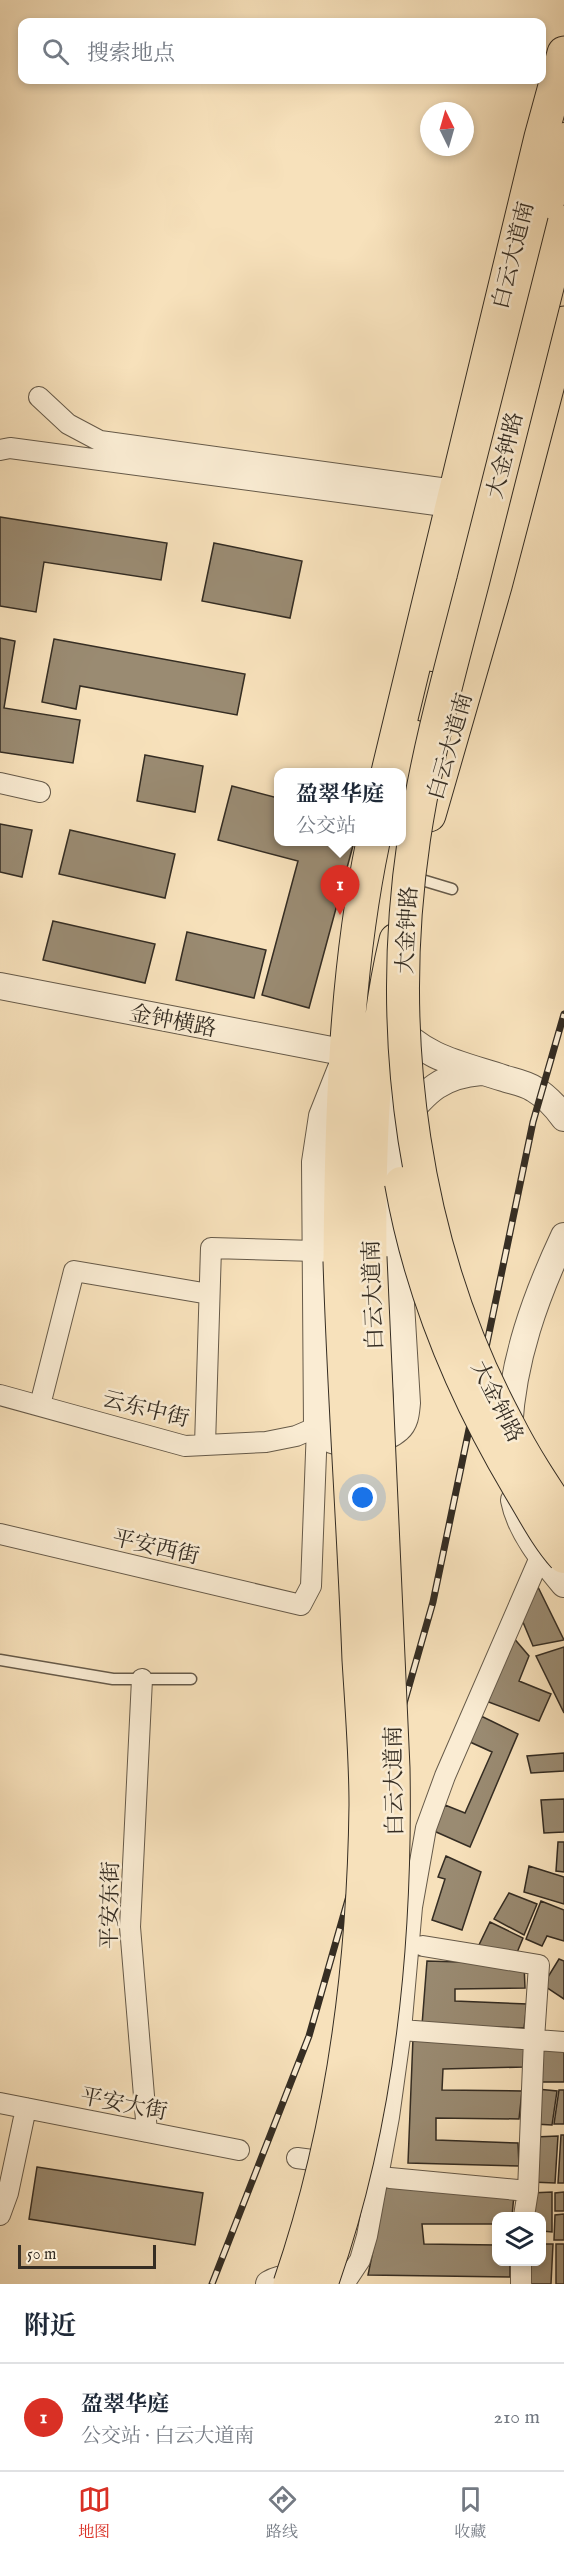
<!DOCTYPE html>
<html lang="zh">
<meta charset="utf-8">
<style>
:root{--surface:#fff;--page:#f6f6f7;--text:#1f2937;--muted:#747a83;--line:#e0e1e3;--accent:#d93025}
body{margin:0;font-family:"IM FELL English","Noto Serif SC",serif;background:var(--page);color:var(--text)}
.controls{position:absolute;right:18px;bottom:18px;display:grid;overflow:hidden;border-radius:12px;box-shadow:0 3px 9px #0003}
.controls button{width:54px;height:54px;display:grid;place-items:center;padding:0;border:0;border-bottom:2px solid var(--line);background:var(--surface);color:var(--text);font:30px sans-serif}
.compass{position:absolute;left:420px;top:102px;width:54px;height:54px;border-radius:50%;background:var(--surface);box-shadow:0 3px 9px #0003;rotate:355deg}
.scale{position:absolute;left:18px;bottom:15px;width:138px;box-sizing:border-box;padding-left:6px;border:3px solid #352d23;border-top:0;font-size:16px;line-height:21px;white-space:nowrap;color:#352d23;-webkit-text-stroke:4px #faecd3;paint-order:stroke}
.you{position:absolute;left:363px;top:1498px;width:21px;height:21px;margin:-15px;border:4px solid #fff;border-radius:50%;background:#1a73e8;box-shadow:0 0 0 9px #1a73e833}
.badge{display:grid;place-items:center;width:39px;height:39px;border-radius:50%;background:var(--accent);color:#fff;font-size:20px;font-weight:700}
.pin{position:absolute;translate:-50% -50px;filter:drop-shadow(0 2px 3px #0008)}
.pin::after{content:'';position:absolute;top:32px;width:21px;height:18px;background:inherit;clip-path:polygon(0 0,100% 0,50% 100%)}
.popup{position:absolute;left:274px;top:768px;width:132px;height:78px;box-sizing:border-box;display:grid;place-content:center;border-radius:12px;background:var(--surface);filter:drop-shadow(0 2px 4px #0005);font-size:20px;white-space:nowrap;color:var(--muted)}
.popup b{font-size:22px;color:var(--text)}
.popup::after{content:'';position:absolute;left:50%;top:100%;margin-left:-12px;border:12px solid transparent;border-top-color:var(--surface)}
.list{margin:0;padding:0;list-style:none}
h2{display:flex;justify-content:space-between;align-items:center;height:78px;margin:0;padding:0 24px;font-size:26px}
h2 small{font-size:20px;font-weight:400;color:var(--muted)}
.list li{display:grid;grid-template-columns:39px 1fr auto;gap:18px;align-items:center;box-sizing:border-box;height:108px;padding:0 24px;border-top:2px solid var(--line)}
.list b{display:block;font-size:22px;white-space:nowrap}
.list p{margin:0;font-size:20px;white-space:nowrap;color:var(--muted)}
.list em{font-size:20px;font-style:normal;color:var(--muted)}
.icon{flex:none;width:33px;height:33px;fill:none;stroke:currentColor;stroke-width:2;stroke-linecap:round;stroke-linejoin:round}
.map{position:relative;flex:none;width:564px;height:2284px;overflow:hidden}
.search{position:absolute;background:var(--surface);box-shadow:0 3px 9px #0003;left:18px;right:18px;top:18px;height:66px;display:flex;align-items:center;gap:15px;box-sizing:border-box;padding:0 21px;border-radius:12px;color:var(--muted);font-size:22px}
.sheet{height:186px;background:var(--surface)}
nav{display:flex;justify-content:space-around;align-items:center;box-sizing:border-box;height:84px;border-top:2px solid var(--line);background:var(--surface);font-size:16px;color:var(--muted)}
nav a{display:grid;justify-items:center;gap:3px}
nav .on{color:var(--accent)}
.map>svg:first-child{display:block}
.building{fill:#9a8b72;stroke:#352d23;stroke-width:1.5}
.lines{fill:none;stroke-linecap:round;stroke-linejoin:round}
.service-casing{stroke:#665a49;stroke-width:13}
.minor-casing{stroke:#665a49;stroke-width:22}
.tertiary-casing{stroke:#665a49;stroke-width:28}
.primary-casing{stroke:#352d23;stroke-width:34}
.trunk-casing{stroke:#352d23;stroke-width:35}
.service{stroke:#faecd3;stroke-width:10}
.minor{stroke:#faecd3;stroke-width:20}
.tertiary{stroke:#faecd3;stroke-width:26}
.primary{stroke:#f7e1bb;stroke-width:32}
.trunk{stroke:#f7e1bb;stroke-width:33}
.rail-casing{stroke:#352d23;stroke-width:7}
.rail{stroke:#faecd3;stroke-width:4.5;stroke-dasharray:14;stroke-linecap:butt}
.primary-bridge-casing{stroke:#352d23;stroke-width:34;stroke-linecap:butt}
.trunk-bridge-casing{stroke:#352d23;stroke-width:35;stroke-linecap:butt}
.primary-bridge{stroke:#f7e1bb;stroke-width:32}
.trunk-bridge{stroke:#f7e1bb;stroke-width:33}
.labels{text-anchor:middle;stroke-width:5;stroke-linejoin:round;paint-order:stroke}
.street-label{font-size:22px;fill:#352d23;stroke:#faecd3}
</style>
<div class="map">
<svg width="564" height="2284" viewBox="0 0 564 2284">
<rect width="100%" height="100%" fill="#f7e1bb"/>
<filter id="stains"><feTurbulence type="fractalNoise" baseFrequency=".00333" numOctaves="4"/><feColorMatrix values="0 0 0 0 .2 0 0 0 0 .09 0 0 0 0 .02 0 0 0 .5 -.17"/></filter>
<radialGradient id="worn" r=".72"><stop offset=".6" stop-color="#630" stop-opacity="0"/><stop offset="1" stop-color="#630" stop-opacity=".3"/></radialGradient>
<path class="building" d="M0,517L167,543L161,580L44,562L36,612L0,606Z
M214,543L302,561L290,618L202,601Z
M0,638L15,641L4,708L80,720L73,763L0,752Z
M54,639L245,674L237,715L80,686L76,709L42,702Z
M145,755L203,766L195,812L137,801Z
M232,786L278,798V842H354L309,1008L262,995L298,861L218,840Z
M0,824L32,830L22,877L0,872Z
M70,830L175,854L165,898L59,874Z
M53,921L155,944L145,983L43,960Z
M187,932L266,950L254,998L176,980Z
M537,1585L564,1640L533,1646L520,1615Z
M512,1636L529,1656L519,1681L551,1694L539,1721L486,1701Z
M564,1647V1713L536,1656Z
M481,1716L518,1734L470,1847L434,1831L445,1805L465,1813L492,1752L470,1742Z
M564,1753V1771L531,1773L527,1756Z
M564,1799V1832L544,1833L541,1800Z
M558,1842H564V1872L556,1871Z
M446,1856L481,1872L462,1930L432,1920L445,1879L438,1877Z
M529,1866L564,1877V1904L524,1892Z
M509,1893L537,1904L524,1935L494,1919Z
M541,1901L564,1910V1941L547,1936L542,1946L526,1939Z
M490,1922L523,1938L516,1955L478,1947Z
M559,1959L564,1961V1999L543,1985Z
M427,1961L524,1964L525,1988L455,1989V2001L527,2004L524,2028L422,2025Z
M413,2038L525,2044L523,2067L443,2069L442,2090L522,2091L519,2119L436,2118V2140L518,2143L519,2166L408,2163Z
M539,2047L564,2050V2082H538Z
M537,2089L557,2091L552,2125L534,2124Z
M559,2090H564V2124H554Z
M561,2135H564V2183H558Z
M558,2136L555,2183L531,2182L534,2137Z
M37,2167L203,2193L195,2245L29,2219Z
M386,2187L514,2195L512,2216H496V2224H422L424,2244L496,2245V2262H510V2277L368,2275Z
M552,2192V2232L542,2231V2216H528L530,2193Z
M564,2192V2211H555V2193Z
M564,2214V2240H554L555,2215Z
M542,2244H553L551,2284H525L524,2262H542Z
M556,2244H564V2284H556Z"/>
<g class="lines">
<g class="service-casing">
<path id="service" d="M412,877L452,889
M0,1660L113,1679H191"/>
</g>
<g class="minor-casing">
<path id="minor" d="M39,397L68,424L100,441L455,490
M0,450L10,448L451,507
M0,783L40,792
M0,1395L185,1446L266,1442L296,1436L317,1427L311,1586L301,1605L0,1534
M40,1405L74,1271L209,1294
M205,1445L211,1248L315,1251
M142,1679L130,1927L147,2132
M423,1946L539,1965L534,2039L528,2191L524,2216
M401,2030L564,2042
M0,2103L239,2150
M297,2158L335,2163
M390,2178L528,2191
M0,2215L8,2193L26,2108
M521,2262V2284
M344,2284L360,2260L367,2236L389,2117L401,2030L412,1907L426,1828L445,1776L541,1555"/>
</g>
<g class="tertiary-casing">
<path id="tertiary" d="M0,986L347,1053L322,1116L315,1162L317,1427C322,1433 327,1439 335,1441C353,1444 384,1442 398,1429C406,1422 406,1412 407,1403L387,1071
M396,1024C422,1058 464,1065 503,1078C512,1081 525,1083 534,1089C546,1096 556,1107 564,1118
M403,1120C426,1091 442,1075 481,1072
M509,1428C513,1359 535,1298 564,1236
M514,1500C520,1531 544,1560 564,1584
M269,2284C281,2277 294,2277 307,2281"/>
</g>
<g class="primary-casing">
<path id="primary" d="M433,655L564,139
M401,786L413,736"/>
</g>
<g class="trunk-casing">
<path id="trunk" d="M388,772L541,137L564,53
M429,815L495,586L564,323
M370,1257C369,1152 372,1042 396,940
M340,1261C341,1125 345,975 373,842"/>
</g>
<use href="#service" class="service"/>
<use href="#minor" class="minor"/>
<use href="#tertiary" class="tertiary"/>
<use href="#primary" class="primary"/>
<use href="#trunk" class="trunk"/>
<g class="rail-casing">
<path id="rail" d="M212,2284L309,2036L433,1602L533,1122L564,1014"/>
</g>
<use href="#rail" class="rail"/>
<g class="primary-bridge-casing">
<path id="primary-bridge" d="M564,222C533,342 503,462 473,582C451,667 427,752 414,839C385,1036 413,1248 508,1424C524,1456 544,1486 564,1516
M401,1183C420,1291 463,1394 519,1488C533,1511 546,1537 564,1557"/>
</g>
<g class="trunk-bridge-casing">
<path id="trunk-bridge" d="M290,2284C343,2130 364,1967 366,1805C366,1757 362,1708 359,1660C354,1527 344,1394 340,1261
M321,2284C379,2121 396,1940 393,1768L370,1257"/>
</g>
<use href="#primary-bridge" class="primary-bridge"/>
<use href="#trunk-bridge" class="trunk-bridge"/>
</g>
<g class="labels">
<g class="street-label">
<text transform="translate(512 255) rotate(-76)" y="8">白云大道南</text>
<text transform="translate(504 455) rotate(-76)" y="8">大金钟路</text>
<text transform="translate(449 746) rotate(-74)" y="8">白云大道南</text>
<text transform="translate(406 930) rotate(-87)" y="8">大金钟路</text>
<text transform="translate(173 1020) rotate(11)" y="8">金钟横路</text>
<text transform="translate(372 1295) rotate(-92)" y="8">白云大道南</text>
<text transform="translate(498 1401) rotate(63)" y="8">大金钟路</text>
<text transform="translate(146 1408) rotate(14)" y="8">云东中街</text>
<text transform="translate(156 1546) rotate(13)" y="8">平安西街</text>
<text transform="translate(393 1781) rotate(-91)" y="8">白云大道南</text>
<text transform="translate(109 1905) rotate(-89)" y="8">平安东街</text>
<text transform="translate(124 2103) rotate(11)" y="8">平安大街</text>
</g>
</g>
<rect width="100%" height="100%" filter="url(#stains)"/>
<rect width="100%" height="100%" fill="url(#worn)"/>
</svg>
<div class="controls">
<button><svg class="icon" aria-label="layers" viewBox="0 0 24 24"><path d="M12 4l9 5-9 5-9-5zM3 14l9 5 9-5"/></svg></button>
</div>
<svg class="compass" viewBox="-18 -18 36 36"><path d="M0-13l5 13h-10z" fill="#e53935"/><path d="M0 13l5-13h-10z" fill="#747a83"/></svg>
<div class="scale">50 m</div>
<div class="you"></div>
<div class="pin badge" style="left:340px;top:915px">1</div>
<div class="popup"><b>盈翠华庭</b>公交站</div>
<div class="search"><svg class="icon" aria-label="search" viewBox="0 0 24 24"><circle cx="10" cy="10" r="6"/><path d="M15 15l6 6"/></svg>搜索地点</div>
</div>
<section class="sheet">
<h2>附近<small></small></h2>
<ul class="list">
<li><span class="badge">1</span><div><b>盈翠华庭</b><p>公交站 · 白云大道南</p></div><em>210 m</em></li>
</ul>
</section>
<nav>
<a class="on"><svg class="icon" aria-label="map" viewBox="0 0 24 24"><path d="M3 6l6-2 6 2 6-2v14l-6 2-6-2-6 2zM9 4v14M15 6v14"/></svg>地图</a>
<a><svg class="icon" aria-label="directions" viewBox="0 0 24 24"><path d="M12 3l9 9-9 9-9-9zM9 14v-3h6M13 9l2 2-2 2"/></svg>路线</a>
<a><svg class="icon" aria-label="saved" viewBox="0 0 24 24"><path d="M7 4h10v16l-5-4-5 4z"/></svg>收藏</a>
</nav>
